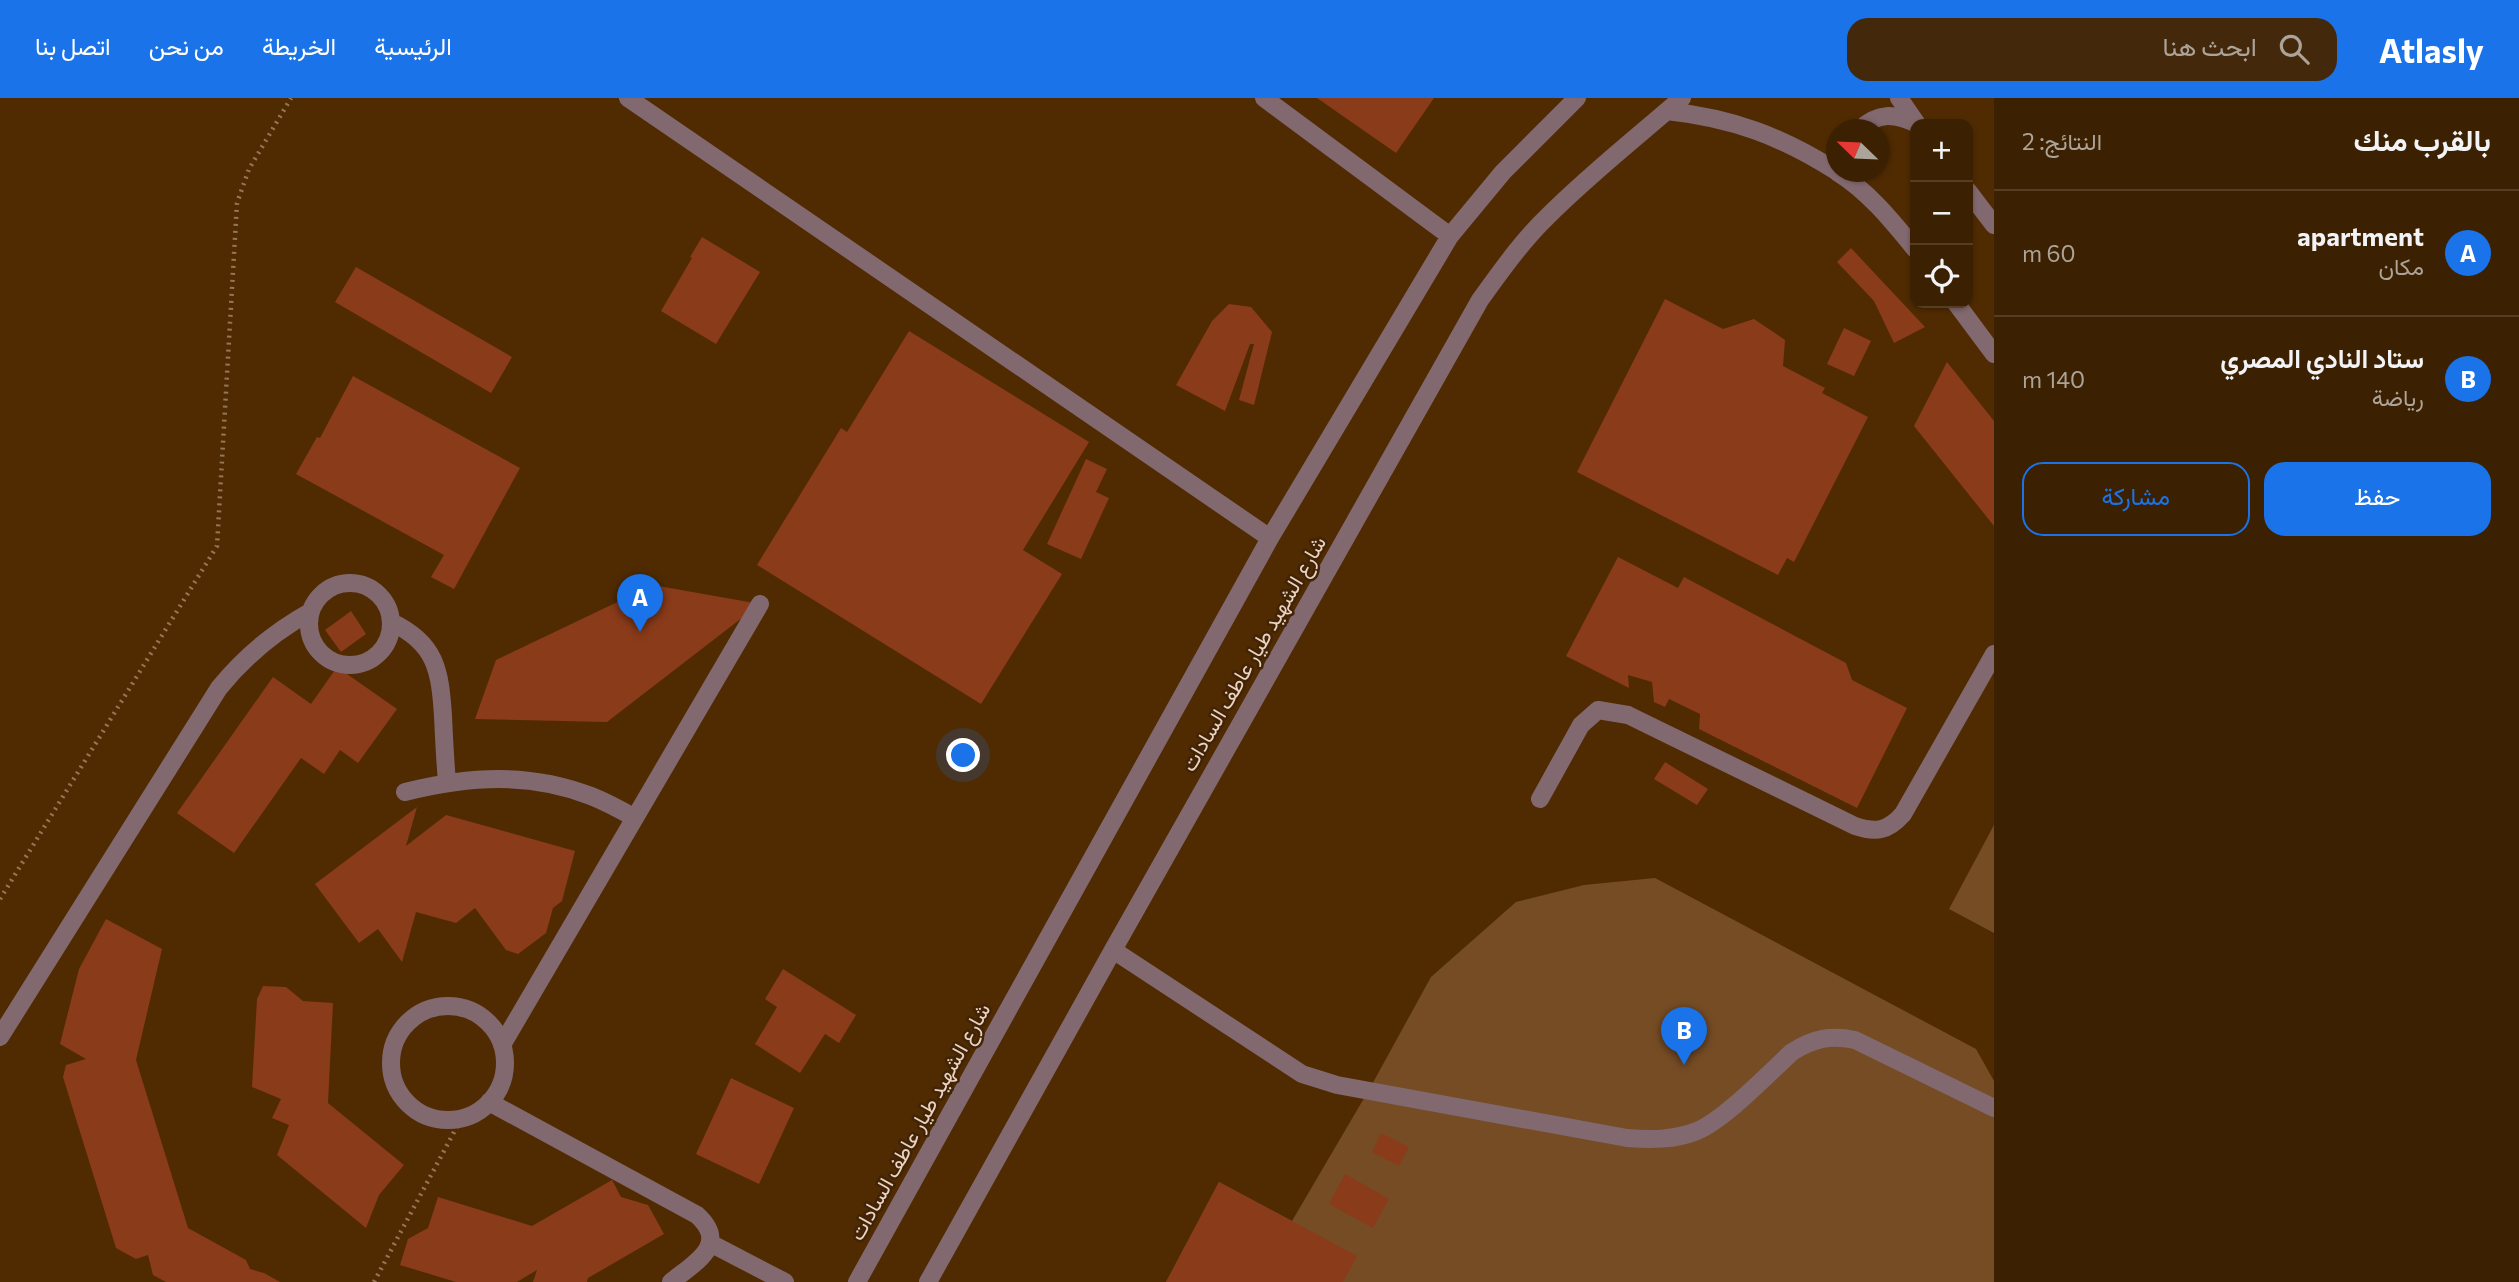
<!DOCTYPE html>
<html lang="ar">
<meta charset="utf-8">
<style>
:root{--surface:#3c2002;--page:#43280c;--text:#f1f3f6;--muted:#aca399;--line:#553e24;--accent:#1a73e8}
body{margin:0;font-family:Commissioner,Vazirmatn,sans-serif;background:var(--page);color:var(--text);direction:rtl}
.controls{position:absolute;right:21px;top:21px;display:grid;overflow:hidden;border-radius:14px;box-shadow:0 2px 5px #0004}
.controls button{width:63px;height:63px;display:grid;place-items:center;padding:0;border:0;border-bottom:2px solid var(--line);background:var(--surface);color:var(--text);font:35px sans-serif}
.compass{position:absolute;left:1826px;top:21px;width:63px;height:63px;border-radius:50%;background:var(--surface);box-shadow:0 2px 5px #0004;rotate:293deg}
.you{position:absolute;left:964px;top:658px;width:24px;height:24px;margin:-18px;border:5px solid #fff;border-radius:50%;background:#1a73e8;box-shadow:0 0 0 10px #1a73e833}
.badge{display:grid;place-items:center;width:46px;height:46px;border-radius:50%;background:var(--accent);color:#fff;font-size:23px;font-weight:700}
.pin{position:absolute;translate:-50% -58px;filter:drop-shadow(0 2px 4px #0008)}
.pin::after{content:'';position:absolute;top:37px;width:24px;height:21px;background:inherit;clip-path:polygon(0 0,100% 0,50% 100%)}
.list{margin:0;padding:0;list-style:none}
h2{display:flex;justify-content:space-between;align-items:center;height:91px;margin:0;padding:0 28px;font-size:30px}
h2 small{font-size:23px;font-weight:400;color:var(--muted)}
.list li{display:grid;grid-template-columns:46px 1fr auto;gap:21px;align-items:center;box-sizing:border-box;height:126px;padding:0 28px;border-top:2px solid var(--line)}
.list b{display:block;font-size:26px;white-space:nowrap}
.list p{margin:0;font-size:23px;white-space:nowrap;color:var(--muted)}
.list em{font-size:23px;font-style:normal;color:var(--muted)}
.actions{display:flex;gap:14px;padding:21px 28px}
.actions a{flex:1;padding:16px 0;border:2px solid var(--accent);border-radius:21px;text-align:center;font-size:24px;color:var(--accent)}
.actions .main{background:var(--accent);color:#fff}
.icon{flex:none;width:38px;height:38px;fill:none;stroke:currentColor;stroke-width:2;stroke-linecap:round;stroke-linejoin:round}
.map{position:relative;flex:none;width:1994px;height:1184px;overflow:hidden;direction:ltr}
header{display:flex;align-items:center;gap:42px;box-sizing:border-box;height:98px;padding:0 35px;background:var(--accent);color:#fff}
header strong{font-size:33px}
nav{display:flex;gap:38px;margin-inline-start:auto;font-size:24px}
.search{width:490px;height:63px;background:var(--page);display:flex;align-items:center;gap:18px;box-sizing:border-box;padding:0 24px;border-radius:21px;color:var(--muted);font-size:26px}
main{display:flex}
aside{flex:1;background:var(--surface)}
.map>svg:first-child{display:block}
.green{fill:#764c25}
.building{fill:#8a3b19}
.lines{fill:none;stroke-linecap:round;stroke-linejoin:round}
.path{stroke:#957656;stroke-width:4.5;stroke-dasharray:2 5;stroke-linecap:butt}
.minor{stroke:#82696f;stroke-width:18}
.labels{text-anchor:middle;stroke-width:5;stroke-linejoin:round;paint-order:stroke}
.street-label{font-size:21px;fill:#ebd3bf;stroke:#412407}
</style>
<header>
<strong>Atlasly</strong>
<div class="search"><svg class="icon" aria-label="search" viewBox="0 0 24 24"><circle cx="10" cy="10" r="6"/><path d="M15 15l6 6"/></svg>ابحث هنا</div>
<nav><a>الرئيسية</a><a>الخريطة</a><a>من نحن</a><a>اتصل بنا</a></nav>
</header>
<main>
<aside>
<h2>بالقرب منك<small>النتائج: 2</small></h2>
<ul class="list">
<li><span class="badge">A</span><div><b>apartment</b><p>مكان</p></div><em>60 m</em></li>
<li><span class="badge">B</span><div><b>ستاد النادي المصري</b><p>رياضة</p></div><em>140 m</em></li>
</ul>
<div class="actions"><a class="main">حفظ</a><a>مشاركة</a></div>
</aside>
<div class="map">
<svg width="1994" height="1184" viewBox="0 0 1994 1184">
<rect width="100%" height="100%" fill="#502b02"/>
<path class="green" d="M1994,727V835L1949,811Z
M1655,780L1976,951L1994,983V1184H1166L1219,1084L1292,1123L1370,990L1431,879L1516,804L1584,787Z"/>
<path class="building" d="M1317,0H1434L1396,55Z
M702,139L760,174L716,246L661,213L692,160L690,159Z
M1851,150L1925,229L1894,245L1874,203L1837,164Z
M356,169L512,259L491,295L335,204Z
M1665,201L1723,231L1754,221L1785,242L1783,268L1825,290L1822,295L1868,319L1794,464L1787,460L1778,477L1577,374Z
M1229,206L1251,209L1272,234L1254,307L1239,302L1254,246H1250L1225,313L1176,287L1212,223Z
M1844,230L1871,243L1854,278L1827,266Z
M909,233L1089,344L1023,452L1062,476L981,606L757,467L841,330L847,334Z
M1947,264L1994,323V428L1914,328Z
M353,278L520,370L454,491L431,479L444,457L296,376L317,339L320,340Z
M1086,361L1107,371L1096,394L1109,400L1081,461L1047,446Z
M1618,459L1678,490L1684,479L1846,565L1852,582L1907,610L1857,710L1699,631L1700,616L1669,601L1665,609L1654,604L1652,584L1628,577L1629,590L1566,558Z
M653,487L760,506L607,624L475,621L496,562Z
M351,513L366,536L341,554L325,532Z
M337,569L397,611L358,665L340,652L324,676L301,660L234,755L177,715L273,579L311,606Z
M1665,664L1708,691L1697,707L1654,681Z
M417,709L406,748L446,717L575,753L562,803L553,810L546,835L518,856L506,852L475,810L456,825L416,814L402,864L378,831L359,845L315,786Z
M106,821L162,851L136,962L188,1130L246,1162L250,1171L264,1175L280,1184H166L153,1177L148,1157L136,1161L116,1150L63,979L66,967L86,961L60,946L79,871Z
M783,871L856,917L839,945L825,936L800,975L755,946L777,909L765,901Z
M263,888L286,889L303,903L333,905L328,1005L404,1067L379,1097L366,1130L277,1057L289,1027L272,1020L281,1001L252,989L257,901Z
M731,980L794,1010L759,1086L696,1056Z
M1381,1035L1409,1049L1399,1068L1372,1054Z
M1345,1076L1389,1101L1373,1130L1329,1106Z
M612,1082L621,1099L648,1107L664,1136L588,1180L587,1184H533L537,1172L517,1184H456L400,1167L408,1141L428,1130L438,1099L532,1128Z
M1219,1084L1357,1158L1343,1184H1166Z"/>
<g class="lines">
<path class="path" d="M0,801L217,448L237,105L249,71L291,0
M374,1184L461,1021"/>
<path class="minor" d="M628,0L1270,440
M1264,0L1450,138
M1899,0L1917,26
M1667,13C1732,20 1781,38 1836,73
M1859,32C1878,14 1894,15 1917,26
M1837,74C1868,93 1892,123 1915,151
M1968,93L1994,127
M1956,205L1994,256
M309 526a41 41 0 1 1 82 0a41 41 0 1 1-82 0Z
M391,524C436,545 440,572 443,618C444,640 445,662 447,684
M405,694C469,678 529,674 591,698C606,704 621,712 635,720
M1540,701L1581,627L1598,612L1628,617L1855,728C1876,735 1888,733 1903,716L1994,556
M1113,852L1302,976L1337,987L1627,1040C1651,1042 1674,1042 1697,1033C1725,1021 1768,976 1792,954C1814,940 1831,937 1855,942L1994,1010
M391 965a57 57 0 1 1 114 0a57 57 0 1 1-114 0Z
M0,939L219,590C245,558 274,534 310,514
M502,947L760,506
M489,1004L697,1117C730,1147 694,1165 671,1184
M710,1145L785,1184
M857,1184L1270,440L1450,138L1503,74L1577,0
M928,1184L1113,852L1480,202C1501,173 1522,143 1548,118C1590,76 1637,39 1682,0"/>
</g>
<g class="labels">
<g class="street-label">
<text transform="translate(1254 556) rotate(-60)" y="7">شارع الشهيد طيار عاطف السادات</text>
<text transform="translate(920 1024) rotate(-61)" y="7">شارع الشهيد طيار عاطف السادات</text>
</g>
</g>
</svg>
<div class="controls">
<button>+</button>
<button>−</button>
<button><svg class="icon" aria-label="locate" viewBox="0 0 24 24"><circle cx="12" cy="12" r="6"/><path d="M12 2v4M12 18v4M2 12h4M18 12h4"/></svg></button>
</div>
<svg class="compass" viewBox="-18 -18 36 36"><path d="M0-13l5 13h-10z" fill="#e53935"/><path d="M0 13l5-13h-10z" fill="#aca399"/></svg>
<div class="you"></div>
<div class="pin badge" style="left:640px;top:534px">A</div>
<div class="pin badge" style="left:1684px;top:967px">B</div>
</div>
</main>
